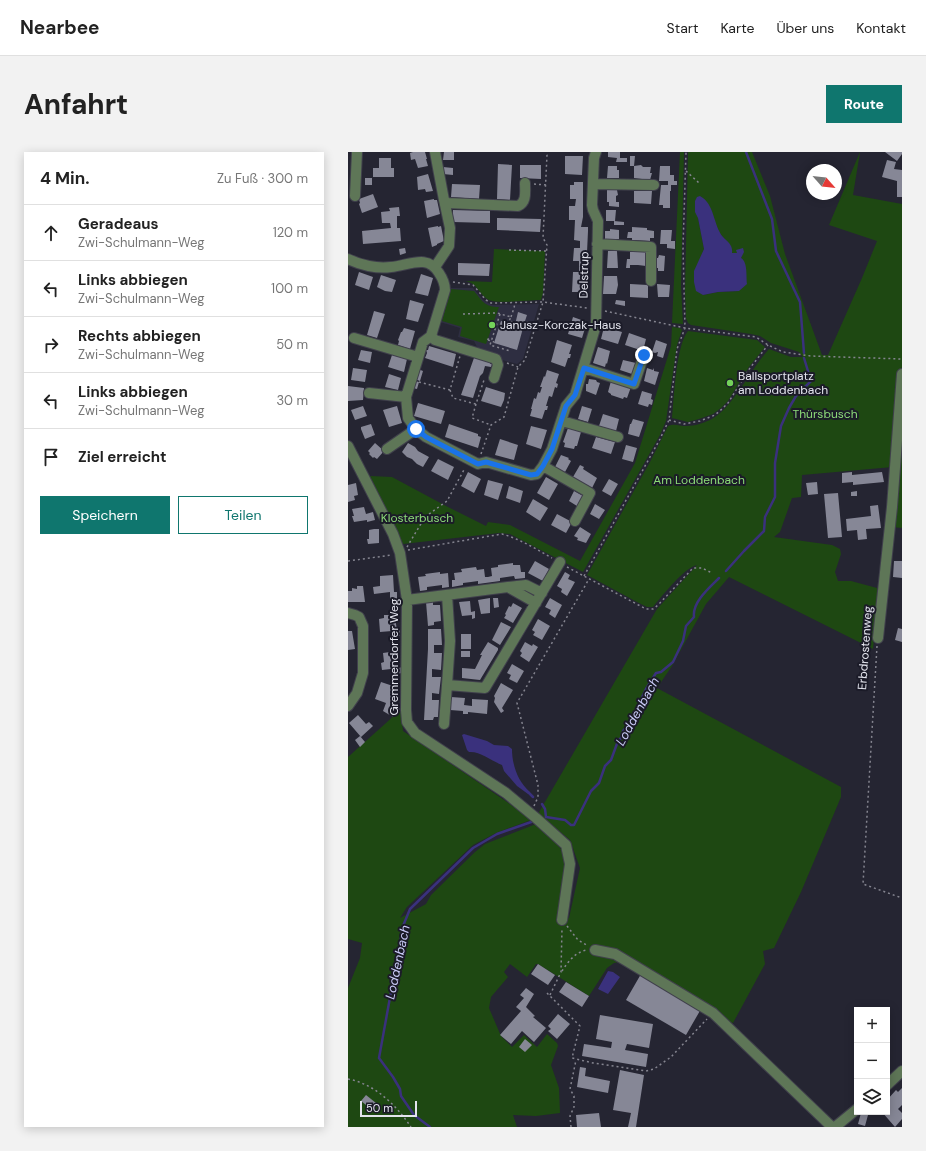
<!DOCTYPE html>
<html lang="de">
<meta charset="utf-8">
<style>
:root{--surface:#fff;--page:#f2f2f2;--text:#222;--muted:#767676;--line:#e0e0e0;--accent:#0f766e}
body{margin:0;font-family:"DM Sans",sans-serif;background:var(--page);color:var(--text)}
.controls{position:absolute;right:12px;bottom:12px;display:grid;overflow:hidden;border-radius:0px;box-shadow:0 2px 10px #0003}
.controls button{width:36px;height:36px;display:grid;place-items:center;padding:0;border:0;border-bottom:1px solid var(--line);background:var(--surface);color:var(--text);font:20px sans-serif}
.compass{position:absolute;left:458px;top:12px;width:36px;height:36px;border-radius:50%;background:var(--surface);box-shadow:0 2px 10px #0003;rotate:117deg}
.scale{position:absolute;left:12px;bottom:10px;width:57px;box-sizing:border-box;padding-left:4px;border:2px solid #e3e4ed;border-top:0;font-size:11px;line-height:14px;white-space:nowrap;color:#e3e4ed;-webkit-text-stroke:3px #1b1b28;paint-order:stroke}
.stop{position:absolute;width:12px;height:12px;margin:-9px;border:3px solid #1a73e8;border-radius:50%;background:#fff}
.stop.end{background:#1a73e8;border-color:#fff;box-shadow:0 1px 4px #0008}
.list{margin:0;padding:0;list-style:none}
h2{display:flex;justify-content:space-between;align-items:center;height:52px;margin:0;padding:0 16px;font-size:17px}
h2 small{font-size:13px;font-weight:400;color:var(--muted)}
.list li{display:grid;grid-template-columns:26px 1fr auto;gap:12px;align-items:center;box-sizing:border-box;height:56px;padding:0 16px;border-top:1px solid var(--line)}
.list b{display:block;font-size:15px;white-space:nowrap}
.list p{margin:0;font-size:13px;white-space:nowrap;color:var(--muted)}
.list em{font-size:13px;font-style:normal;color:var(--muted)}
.actions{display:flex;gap:8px;padding:12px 16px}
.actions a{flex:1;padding:9px 0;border:1px solid var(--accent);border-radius:0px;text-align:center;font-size:14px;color:var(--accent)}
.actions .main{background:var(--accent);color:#fff}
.icon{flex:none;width:22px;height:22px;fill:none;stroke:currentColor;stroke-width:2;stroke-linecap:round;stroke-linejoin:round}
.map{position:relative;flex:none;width:554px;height:975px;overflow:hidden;border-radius:0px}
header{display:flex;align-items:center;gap:24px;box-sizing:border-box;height:56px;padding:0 20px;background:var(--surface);border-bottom:1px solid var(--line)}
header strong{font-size:19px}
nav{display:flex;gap:22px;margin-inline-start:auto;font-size:14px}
.intro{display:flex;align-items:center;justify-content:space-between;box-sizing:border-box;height:96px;padding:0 24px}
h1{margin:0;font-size:28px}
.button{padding:10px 18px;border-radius:0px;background:var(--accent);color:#fff;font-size:14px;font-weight:700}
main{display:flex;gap:24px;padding:0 24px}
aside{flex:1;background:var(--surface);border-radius:0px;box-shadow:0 2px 10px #0003}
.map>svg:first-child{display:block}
.built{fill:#2e2e41}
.green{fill:#1e4812;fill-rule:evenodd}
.water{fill:#3a317d}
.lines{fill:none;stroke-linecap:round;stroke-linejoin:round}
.stream{stroke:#3a317d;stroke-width:2.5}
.building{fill:#868796}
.minor-casing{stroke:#40404c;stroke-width:12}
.path{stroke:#858590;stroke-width:1.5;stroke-dasharray:2 3;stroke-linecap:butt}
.minor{stroke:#5e7657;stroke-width:10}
.path-bridge{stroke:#858590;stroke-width:1.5;stroke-dasharray:2 3;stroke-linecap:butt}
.route{stroke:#1a73e8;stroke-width:5}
.poi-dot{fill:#74d25b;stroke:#1b1b28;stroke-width:1.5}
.labels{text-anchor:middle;stroke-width:4;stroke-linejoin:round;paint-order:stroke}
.street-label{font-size:12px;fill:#e3e4ed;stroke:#1b1b28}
.poi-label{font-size:12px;fill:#e3e4ed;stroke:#1b1b28;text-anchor:start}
.park-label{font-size:12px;fill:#8cdb78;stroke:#1b1b28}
.water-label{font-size:13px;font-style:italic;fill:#c9caf6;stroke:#1b1b28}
</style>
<header>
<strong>Nearbee</strong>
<nav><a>Start</a><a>Karte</a><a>Über uns</a><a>Kontakt</a></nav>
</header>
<div class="intro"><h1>Anfahrt</h1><a class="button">Route</a></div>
<main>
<aside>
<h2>4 Min.<small>Zu Fuß · 300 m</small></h2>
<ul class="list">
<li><svg class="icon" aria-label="ahead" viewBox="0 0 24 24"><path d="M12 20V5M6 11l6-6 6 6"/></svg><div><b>Geradeaus</b><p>Zwi-Schulmann-Weg</p></div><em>120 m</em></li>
<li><svg class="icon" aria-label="left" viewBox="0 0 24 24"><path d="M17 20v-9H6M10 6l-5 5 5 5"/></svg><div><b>Links abbiegen</b><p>Zwi-Schulmann-Weg</p></div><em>100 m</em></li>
<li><svg class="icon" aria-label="right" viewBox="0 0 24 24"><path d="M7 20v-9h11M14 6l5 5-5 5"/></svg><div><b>Rechts abbiegen</b><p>Zwi-Schulmann-Weg</p></div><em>50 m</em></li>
<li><svg class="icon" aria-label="left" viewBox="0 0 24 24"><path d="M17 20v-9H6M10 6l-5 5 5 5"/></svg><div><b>Links abbiegen</b><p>Zwi-Schulmann-Weg</p></div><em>30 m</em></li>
<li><svg class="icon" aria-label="arrive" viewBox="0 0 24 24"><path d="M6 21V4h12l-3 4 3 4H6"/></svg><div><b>Ziel erreicht</b></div></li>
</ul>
<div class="actions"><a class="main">Speichern</a><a>Teilen</a></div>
</aside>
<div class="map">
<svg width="554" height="975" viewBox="0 0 554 975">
<rect width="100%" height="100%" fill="#252532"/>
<path class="built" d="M103,136H125L135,148L144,153L191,152L175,207L169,212L154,208L151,202L130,197L126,189L110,185L112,176L92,170Z"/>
<path class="green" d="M332,0H336L333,134L335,172L324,171Z
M340,0H404L422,44L437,102L474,203H480L514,126L529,89L481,73L512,0L505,43L554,52V376L544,375L545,315L454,323L453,345L444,346L432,380L426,385L484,393L492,397L493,402L487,420L490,429H503L529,436L530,444L525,497L381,425L358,452L324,514L309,536L493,635V645L453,740L426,796L415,799L417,812L385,871L374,867L281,808L266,811L259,816L241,844L190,812H188L179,825L162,812L156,820L160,825L143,845L141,856L153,884L164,895L176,883L189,895L199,882L209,891L210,894L203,913L211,936L212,961L188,964L165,963L169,975H0V836L12,806L14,791L0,787V605L38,571L53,557L55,579L181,665L183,668L148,681L125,693L59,755L52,766L78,752L83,743L127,700L137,692L188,672L205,688L215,699L220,717L210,769L221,766L232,716L222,688L190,662L309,457L349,413C337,415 314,444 305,455H299L289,450L239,423L302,310L320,274C326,271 332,274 338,274C347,274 355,271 362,268C383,259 404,215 421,197L443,205H455L451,200L423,191L412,184L403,182L343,173L340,171L338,166L337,139ZM363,57C366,66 368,77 374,84C381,93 381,88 384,101L394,102L393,106C401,118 395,126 391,139L370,140L355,143L353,105L356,97L350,66ZM18,944L28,951L26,958L14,949Z
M146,97L197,99L195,141L193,148C181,148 150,152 141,148C131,143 130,131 117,129L144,130Z
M103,137L126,139C135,150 137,155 151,155L138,192L112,184L114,175L94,169Z
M324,175L332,176L334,178L329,193L318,269L312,283L275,349L235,420L162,382L151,381L55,392L22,324L44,325L98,354L138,374L140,370L162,373L232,409L287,311L323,194Z
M340,179L409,188L417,195L401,215L380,249L373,256L365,262L351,267L340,270L324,266C326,246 328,193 340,179Z"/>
<path class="water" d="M352,44C367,52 365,73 375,85C380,90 385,93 384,101H389L388,98L395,96L396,100L393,106C400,110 398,124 399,132L391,139L370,140L355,143L348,139L346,130V119L356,97L350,66L347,60V49L349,45Z
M116,582L139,589L146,593L160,594L164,597C164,613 170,630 182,640L180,642L169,634L156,619L154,613C144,609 132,599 121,600L119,598L114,583Z
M260,819L265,820L272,825L260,842L250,837Z"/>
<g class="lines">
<path class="stream" d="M398,0L424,67L428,99L452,150L456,201
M378,419L396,399L416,379L417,365L427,345V311L433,274L441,256L448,244L463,229L456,206
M181,641L185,645
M194,652L197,657L198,665L217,668L223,673H226L243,639L251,631L257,614L263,608L270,589L273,586L275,579L283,569L298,537L308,521L313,520L325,510L335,489L338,474L346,465C344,450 362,435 371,426
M82,975L66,963L53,944L52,937L45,925L31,906L55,774L62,757L125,696L149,682L186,669"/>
</g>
<path class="building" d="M65,0H77L79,7H78L80,14L70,16L67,7L63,8L62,1Z
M96,0H106V8H95Z
M260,0H272V6H279V10H268L269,6L260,5Z
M537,0H554V2L549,9Z
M217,4H235L234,23L217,22Z
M282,4H287L286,14L293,13L295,15H303L302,21H304L302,28L286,26V14H282Z
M31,6H43V16H46V25H25V16H31Z
M539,8L548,10L546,17L554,18V45H549V29L534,25Z
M150,12L164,13L162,48L149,47Z
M172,13H193V27L172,26Z
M260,14H269V18H271V26H259Z
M312,14H322V23H326V29H329V33H323V39H322V56H315V53H311L313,33H320V29H311Z
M95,15L105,16V23L95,22Z
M80,22L85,39L78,40L77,37L70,38L69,25Z
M17,26H24V33H17Z
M226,30H235V65L233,75H240V79L237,144H230V140H224L225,120H231V109H225L226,96H232V89L226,88L227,68H221V54H227L228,47H222V33H226Z
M104,32L132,33L131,47L103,45Z
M259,38H269L270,43L268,44V50H271V55L261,54V50H259Z
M286,39H304L303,52L286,51Z
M25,42L30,55L14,61L11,52L12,51L11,47Z
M86,47V48H89L92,62L79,66L76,49Z
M51,55L52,64H49V76H52L53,89L15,92L14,79L43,76L42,71H34L33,60L42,59L41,56Z
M105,58L142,59V71L105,70Z
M258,58H268L267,69H258Z
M149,66L193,67L192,80L149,78Z
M266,69L276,70V73H266Z
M90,74V75L93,74L96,89L89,92V93L84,95L80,76Z
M284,75L299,76V78L306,79V86H302V89L284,88V86H279L280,80H284Z
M262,77L271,78V87H257V79H262Z
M313,78H324L323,89H327V97L319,96V92H312Z
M57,96L58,101L52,103L51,97Z
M260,99H269L270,116H259Z
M282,100H298L301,117L297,116L298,114L290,113H282V116H278L279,107H282Z
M311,103L317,104L316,119H310V116H308V114H305V106H310Z
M110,111L142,112L141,124L110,123Z
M11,120L25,125L21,138L7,133Z
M73,122L85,126L80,144L67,141Z
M33,123L48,128L44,140L37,139L29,135Z
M256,124H269L270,133L268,142H255Z
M282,132L300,133V146L282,145Z
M309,132L322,133L321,145H310Z
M62,148L76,152L70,170L58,167Z
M268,148L277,149V154L267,152Z
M26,159L37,162L29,186L19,183Z
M170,160L179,163L177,169L181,170L179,177L175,176L169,198L146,191L153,169L167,173Z
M225,165L239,170L234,186L220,182Z
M256,175L274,180L270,192L253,187Z
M56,176L67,179L62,197L50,193L51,189L50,188L53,180H54Z
M281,181L298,187L295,199L277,193Z
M209,188L224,193L221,202H223L222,206H220L217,215L203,210Z
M308,188L319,192L315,206L309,204L310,200L307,201L304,200Z
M81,194L108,202L105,215L77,206L79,201L78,198H80Z
M250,195L262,199L259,212L258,211L257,215L245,211Z
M13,198L24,200L22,211L10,208Z
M44,203L59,207L56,220L40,215Z
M127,203L143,209L142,212H144L143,215L137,214L135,221L132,224L125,246L113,243Z
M275,208L288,211L284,222L272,218Z
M5,216L19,218L17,230L3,228Z
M299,216L305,218L306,216V219L311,220L307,233L296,229Z
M70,217L75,219L72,229L67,227Z
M199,218L211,222L208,231L210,232L209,236L207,235L204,245L201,244L198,254H200L199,258H197L194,267L182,264L184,257H183L186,246L188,247L190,240L192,241L194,235H192L196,224L197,225Z
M41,222L53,226L50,238L37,235Z
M241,227L248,228L249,230L252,231L248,243L238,239V232H240Z
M67,229L71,230L69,237L65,236Z
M263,229L283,235L279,246L276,245L275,247L263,243V242L260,240Z
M0,234L16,236L15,248L0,249Z
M138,235L157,241L156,248L153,255L133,249Z
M294,239L304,242L303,247L305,248L304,253L301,252L300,255L290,252Z
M70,251L97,259L93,272L66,264Z
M15,254L19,264L7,268L3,258Z
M49,254L54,271L41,275L35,258Z
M234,254L244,257L240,270L230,267Z
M255,262L271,267L268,279L251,274Z
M285,267L296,270L291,285L280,282L282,272H283Z
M23,272L27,283L17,287L13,277V275Z
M101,272L130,282V284L133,285L130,296L97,285Z
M183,274L199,278L193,297L178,292Z
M220,276L233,280L229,294H227L226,297L216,295L217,291L215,290Z
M248,285L267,290L263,302L244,296Z
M152,287L170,293L166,308L147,303Z
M27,291L36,299L29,307L26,305L25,306L21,302L22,301L20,299Z
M60,291L67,295L70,299L81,305L75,315L69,312L64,307L59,305L54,300Z
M278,293L289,296L285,310L274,307Z
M213,303L221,306L220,307L223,309L217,320L207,315Z
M90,307L106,315L100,328L83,319Z
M232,313L236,315L235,317L249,326L244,336L225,325Z
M120,320L133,327L126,341L113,334Z
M504,320V323L534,320L536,330L505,333V330L494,331V321Z
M198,325L210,332L201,348L189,341Z
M261,327L270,332L263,344L254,339Z
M140,328L155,332L150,348L136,343Z
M469,330L470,342L460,343L458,331Z
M8,331L10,343L6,344L7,348L0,350V333Z
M161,334L175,339L172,351L158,346Z
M226,339L235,344L229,354L221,349Z
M509,339V344H503V340Z
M490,341L494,385L480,386L476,342Z
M185,347L200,356L192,369L178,360Z
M247,352L257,358L251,367L242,362Z
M530,353L533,376L518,377L519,387L510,388L509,378L499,379L498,367L523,364L522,354Z
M16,355L18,362L25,360L27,368L19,370V368L6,370L4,364H6L4,357Z
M209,362L224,370L218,381L203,373Z
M232,375L243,382L238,391L229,388L230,386L226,384Z
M26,377H31V391L20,392L19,387H21V378Z
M187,409L201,417L195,429L180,421Z
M546,409H554V426L545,425Z
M165,411V413H172L173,420H177V426L167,427L166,424L152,426V429L130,432V429L123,430L115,431V433L104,435V428H107L106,421L114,420L113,417L128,415L129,418L136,417L137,425H140L144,424L143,416L150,415V413Z
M92,420V422L100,421L101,435L94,436V433L79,435V438L72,439L70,425L78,424L77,422Z
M217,420L222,423L220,427L227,430L219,444L213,440L214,437L209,434Z
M45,423L46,440H49V448H42V440L26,442L25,435L32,434V424Z
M9,434H15L17,450H0V439H4V436L9,437Z
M142,446V461L133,462L130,448Z
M145,446H150L151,455L146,456Z
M202,446L214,453L207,466L201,462L203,458L197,455Z
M122,449L123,460L127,459V466L124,467V463L114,464L111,450Z
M78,450H85V453H92L93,469L86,470V473L80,474Z
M165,451L174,456L165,471L156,466L158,463L157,462L161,454L163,455Z
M36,463H44V466H47L49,478H52V484L44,485V479L32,480L31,467L36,466Z
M190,467L202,474L194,488L185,483L187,480L184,478Z
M153,470L163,475L152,493L144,488Z
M550,476L554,477V490L547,488Z
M80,477H93L94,493H86V501H94L93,518L84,517V525H93L91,542L84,541V548H91L90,565H86L85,568H76L80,497Z
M0,479H4L7,497L0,498Z
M113,482H123V497H113Z
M140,490L150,496V498L132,528L114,526V516L127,517L134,503H132Z
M177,490L184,494L185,492L190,495L181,510L172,504L174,501L172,499Z
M49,499V516L56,515V521L44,522L43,517L34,518L33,511L36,510L35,501Z
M113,499H122V505H113Z
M164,512L176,519L169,531L161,527L163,523L159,521Z
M33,530L45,534L43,540L49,542L44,553L53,556L45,565L35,559L38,551L27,547Z
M153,531L165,538L154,556L156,559L153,561L146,550L147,546L146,544Z
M103,545L117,546L116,553L124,554V547L140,548L139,562L120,560V562H115V559L102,558Z
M10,563L18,572L21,570L25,574L13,585L1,571Z
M12,584L17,590L12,595L7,588Z
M190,812L207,823L200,833L183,822Z
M293,822L353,857L338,883L278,848Z
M218,830L241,844L234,855L211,840Z
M178,836L186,842L178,855L187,864L185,865L198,876L186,890L174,879L163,892L152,883L173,859L168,855L176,846L172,843Z
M210,862L222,872L209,887L200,879L203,877L200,874Z
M252,863L305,872L301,896L279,892L277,898L300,902L298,915L234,904L236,892L263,896L264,890L248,887Z
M177,887L184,893L177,900L171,895Z
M232,915L238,916L237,924L262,929L260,941L229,935Z
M272,918L296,923L288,975H280L283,961L265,958Z
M554,936V953L550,957L554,961V967L547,975L534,960H539V948L548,938L550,940Z
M18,943L28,951L23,957L13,949Z
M251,961L253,975H229L228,963Z
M513,961L520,963L517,974L510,972Z"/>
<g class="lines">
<g class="minor-casing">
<path id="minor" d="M87,0L96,48L99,51L170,54C179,50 177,40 177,31
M246,32L306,33
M7,44L9,0
M249,92L303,95V129
M0,107C12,113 29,117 43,115C60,114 79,101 91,121C95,127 97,131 97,138L83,184L75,190L58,245L60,266L68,277L78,285L130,312L138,310L183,323L189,322L195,314L204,297L218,254L227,243L248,173L250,69L245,58L244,53L246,6L248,0
M87,115L101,94L102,76L96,48
M83,184L87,188L148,207L150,213L146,226
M6,186L70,205
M236,216L286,232L296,203
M21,241L58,245
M214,269L270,285
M0,294L45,382L52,401L59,448L58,558L59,570L67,581L158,641L188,666L218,693L222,712L214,768
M39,297L68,277
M195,314L242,341L227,369
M160,435L178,433L194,441
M99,443L102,489L99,533L137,536L212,410
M59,448L160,435L188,451
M0,461L7,463L11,465L15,474V521L9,541L0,554
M530,486L544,355L554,222
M96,572L99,533
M247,798L267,802L365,861L484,975
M539,933L554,919
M487,975L509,957"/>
</g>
<path class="path" d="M338,19L351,31
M186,32L198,33
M161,98L199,99
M105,130L125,133L138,148L143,151L195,150L239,156
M257,159L337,176L408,185L420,193L435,200L463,204L554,207
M115,162L149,161L163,165L161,169L168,171
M152,162L142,193L162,199
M163,165L166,156L167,151
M140,188V187L144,188
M159,211L170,215
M71,230L102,238L112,204
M102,238L105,246L128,252L136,228L138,227
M128,252L124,266L143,273
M321,268L336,272L352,269L367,263L374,257L380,251L402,216L420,193
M133,302L143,273L156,265L170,215L177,208L195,150L199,93L195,86L199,3L198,0
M59,395L77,365L99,349L117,316
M60,398L154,382C172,387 188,397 204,406
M0,409L44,403
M219,415L298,457H305L310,453L345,416H354L364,421
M236,424L312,287L321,268L329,197L337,176L335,95L338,0
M529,494L515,732L554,746
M186,654L190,645V633L169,551L241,427
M219,774L230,788L240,794
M214,819C220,810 227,800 239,798
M199,841L232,874L224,906L245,911L298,919L306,917L323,905L359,867
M202,843L213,820L214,776
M0,927C27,932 48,953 63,975
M223,975L222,964L226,955V944L222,937L228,908"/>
<use href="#minor" class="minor"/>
<path class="path-bridge" d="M140,188L146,190"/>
</g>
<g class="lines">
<path class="route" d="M68,277L78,285L130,312L138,310L183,323L189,322L195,314L204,297L218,254L227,243L236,216L286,232L296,203"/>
</g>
<g class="poi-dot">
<circle cx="144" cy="173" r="4"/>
<circle cx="382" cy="231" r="4"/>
</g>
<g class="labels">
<g class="street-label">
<text transform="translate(236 123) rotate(-89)" y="4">Delstrup</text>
<text transform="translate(517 496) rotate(-86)" y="4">Erbdrostenweg</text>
<text transform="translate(46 505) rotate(-90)" y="4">Gremmendorfer Weg</text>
</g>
<g class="poi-label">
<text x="152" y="177">Janusz-Korczak-Haus</text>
<text x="390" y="228">Ballsportplatz<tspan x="390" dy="14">am Loddenbach</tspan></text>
</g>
<g class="park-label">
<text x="477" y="266">Thürsbusch</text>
<text x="351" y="332">Am Loddenbach</text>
<text x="69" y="370">Klosterbusch</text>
</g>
<g class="water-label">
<text transform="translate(289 559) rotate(-61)" y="5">Loddenbach</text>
<text transform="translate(49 810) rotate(-78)" y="5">Loddenbach</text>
</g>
</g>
</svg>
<div class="controls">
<button>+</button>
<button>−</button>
<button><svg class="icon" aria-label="layers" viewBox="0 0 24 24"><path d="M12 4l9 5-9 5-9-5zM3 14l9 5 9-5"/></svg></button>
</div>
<svg class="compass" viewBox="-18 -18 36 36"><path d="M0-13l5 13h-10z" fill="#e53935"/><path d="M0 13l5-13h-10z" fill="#767676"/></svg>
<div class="scale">50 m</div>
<div class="stop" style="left:68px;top:277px"></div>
<div class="stop end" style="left:296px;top:203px"></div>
</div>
</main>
